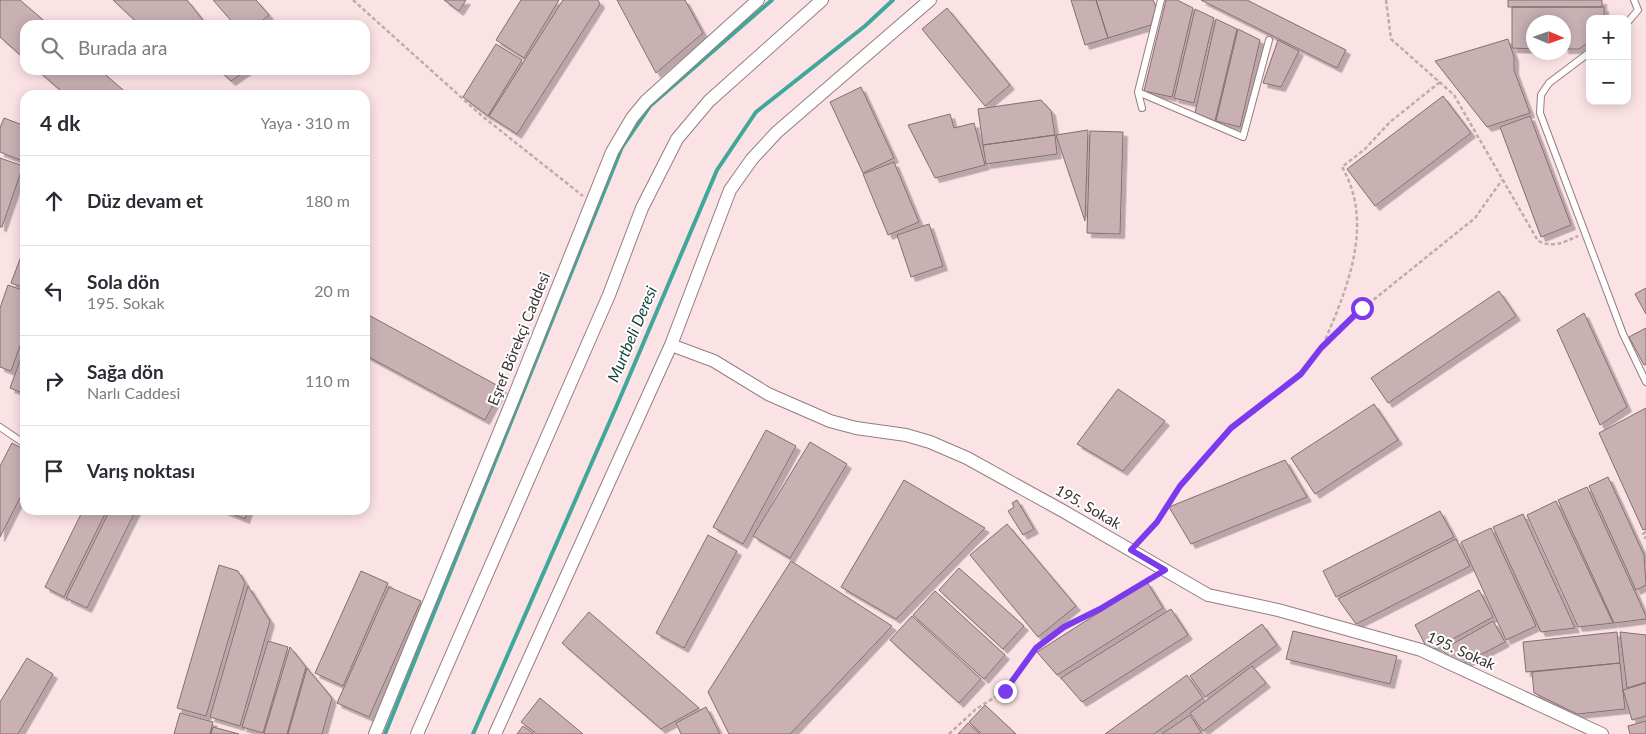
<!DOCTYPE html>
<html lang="tr">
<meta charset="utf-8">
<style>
:root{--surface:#fff;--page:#f7f7f7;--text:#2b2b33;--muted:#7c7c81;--line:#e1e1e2}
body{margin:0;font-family:Lato,sans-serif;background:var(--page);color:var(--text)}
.controls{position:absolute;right:15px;top:15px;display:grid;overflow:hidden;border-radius:10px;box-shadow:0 2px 12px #0003}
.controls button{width:45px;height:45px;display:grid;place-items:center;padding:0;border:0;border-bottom:1px solid var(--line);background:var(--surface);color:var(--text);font:25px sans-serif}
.compass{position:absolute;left:1526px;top:15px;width:45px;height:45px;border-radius:50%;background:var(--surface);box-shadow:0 2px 12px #0003;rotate:92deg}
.stop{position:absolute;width:15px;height:15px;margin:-11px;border:4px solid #7c3aed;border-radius:50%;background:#fff}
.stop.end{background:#7c3aed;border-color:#fff;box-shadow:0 1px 5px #0008}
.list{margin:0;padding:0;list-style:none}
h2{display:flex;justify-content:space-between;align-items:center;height:65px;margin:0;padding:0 20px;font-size:21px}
h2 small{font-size:16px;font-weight:400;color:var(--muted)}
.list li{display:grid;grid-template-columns:32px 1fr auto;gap:15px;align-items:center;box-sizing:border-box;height:90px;padding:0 20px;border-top:1px solid var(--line)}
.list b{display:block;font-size:19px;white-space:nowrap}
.list p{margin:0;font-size:16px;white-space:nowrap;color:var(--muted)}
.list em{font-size:16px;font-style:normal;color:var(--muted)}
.icon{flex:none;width:28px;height:28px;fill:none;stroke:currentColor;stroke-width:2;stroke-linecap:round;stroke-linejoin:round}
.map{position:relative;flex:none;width:1646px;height:734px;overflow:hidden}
.search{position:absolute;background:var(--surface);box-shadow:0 2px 12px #0003;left:20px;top:20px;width:350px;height:55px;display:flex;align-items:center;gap:12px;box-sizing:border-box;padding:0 18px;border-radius:15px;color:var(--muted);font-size:19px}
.panel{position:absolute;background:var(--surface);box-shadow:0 2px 12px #0003;left:20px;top:90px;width:350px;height:425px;border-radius:15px}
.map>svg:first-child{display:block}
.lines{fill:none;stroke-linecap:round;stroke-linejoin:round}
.stream{stroke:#42a79b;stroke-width:4}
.building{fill:#c8b0b3;stroke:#846e70;filter:url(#shadow)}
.lane-casing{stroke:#947d80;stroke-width:8}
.street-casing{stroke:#947d80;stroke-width:14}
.path{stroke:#bfabad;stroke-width:2.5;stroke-dasharray:4 2.5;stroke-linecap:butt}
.lane{stroke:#fff;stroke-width:6}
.street{stroke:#fff;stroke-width:12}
.route{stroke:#7c3aed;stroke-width:6}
.labels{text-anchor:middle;stroke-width:4;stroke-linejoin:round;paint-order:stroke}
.street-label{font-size:15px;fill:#3a3132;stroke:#fff}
.water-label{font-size:16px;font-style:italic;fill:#15433d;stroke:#fff}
</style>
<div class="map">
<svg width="1646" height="734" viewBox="0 0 1646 734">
<defs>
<filter id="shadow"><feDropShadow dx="4.5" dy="4.5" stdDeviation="0" flood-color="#0004"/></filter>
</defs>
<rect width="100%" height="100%" fill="#fbe2e5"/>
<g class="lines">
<path class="stream" d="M385,734L622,147L650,106L772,0
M473,734L617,405L717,170L756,112L865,26L893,0"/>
</g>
<path class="building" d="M0,0H20L49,25H25V59L0,37Z
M113,0H187L206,24L140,25Z
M213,0H256L269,15L257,25H235Z
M444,0H466L459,11Z
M521,0H559L524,58L496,40Z
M563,0H598L600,4L517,134L489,116Z
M617,0H685L703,33L656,73Z
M1071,0H1096L1108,38L1085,45Z
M1096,0H1153L1156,7L1151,25L1108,38Z
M1166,0H1177L1193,8L1172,97L1144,91Z
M1201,0H1247L1346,50L1337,68Z
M1508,0H1602V7H1508Z
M1512,7H1604V19H1590V41L1579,49H1564V22H1534V49L1512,48Z
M947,8L1010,85L985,106L922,29Z
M1195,9L1214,18L1194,103L1174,98Z
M1216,19L1237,29L1215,121L1195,113Z
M1238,29L1260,40L1240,127L1216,121Z
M1508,39L1514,57V70L1530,113L1487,127L1435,61Z
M1278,40L1299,51L1281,87L1263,83Z
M496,44L522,60L488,116L463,97Z
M37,70H100L129,95H66Z
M219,70H247L231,81Z
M861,87L894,158L863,173L830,102Z
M1443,96L1471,133L1375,206L1347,169Z
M1041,100L1051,111L1055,135L983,145L978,109Z
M950,114L954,128L974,123L985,165L935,178L908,125Z
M1530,116L1571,225L1541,237L1500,127Z
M4,118L25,126V162L0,152V128Z
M1088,130L1085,221L1056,135Z
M1090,131L1123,132L1120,234L1087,233Z
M1055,135L1057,154L986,164L983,145Z
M0,158L23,166L2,227H0Z
M894,162L919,222L888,235L863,174Z
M929,224L943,266L911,277L897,235Z
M25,246V288L11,283Z
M8,285L25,291V332L11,371L0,367V308Z
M1646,288V314L1635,294Z
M1499,291L1516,316L1388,403L1371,378Z
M365,313L502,388L485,420L365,355Z
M1584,313L1627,407L1600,425L1557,330Z
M1646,328V364L1644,365L1629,337Z
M25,347V394L10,388Z
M1118,389L1165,421L1123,471L1077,444Z
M1374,404L1398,440L1315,494L1291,458Z
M1646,408V529L1643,530L1599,433Z
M766,430L796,446L743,544L713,527Z
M810,442L847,464L790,558L753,536Z
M12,443L25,450V488L0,537V466Z
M1285,460L1307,497L1191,544L1169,507Z
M1608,477L1644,555L1646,585L1636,590L1589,486Z
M904,480L985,528L896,619L841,587Z
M1587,487L1646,616V619L1614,623L1558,500Z
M1017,500L1034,529L1023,535L1008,511L1014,507L1012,503Z
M1556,501L1613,623L1578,627L1527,515Z
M83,510H107L64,597L45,587Z
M110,510H136L87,608L66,598Z
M223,510H248L245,519Z
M1440,511L1454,537L1336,597L1323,571Z
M1523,514L1575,628L1541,632L1493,527Z
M1007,524L1076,606L1038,637L970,555Z
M1491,528L1536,626L1506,640L1461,542Z
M708,535L737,551L684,648L656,633Z
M1456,539L1470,566L1356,624L1338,599Z
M791,561L892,626L790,734H729L708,692Z
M219,565L238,571L245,583L206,716L177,708Z
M959,568L1024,626L1003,649L939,590Z
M361,571L388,583L343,686L315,673Z
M1147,582L1163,608L1057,675L1037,652Z
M248,586L270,621L240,726L210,717Z
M389,587L421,601L369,717L337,703Z
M1479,590L1493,617L1429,652L1415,625Z
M935,591L1005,655L984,679L913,615Z
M1171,609L1188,635L1082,702L1061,678Z
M589,612L699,708L661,729L562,643Z
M912,616L981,679L959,703L890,640Z
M1493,621L1505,642L1459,666L1442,650Z
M1262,624L1277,645L1205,697L1190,676Z
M1293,631L1397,656L1390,684L1286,659Z
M1617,632L1620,663L1526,672L1523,642Z
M1620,632L1646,635V682L1627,688Z
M268,641L288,647L263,733L242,727Z
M290,647L306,667L287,734H266L264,733Z
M27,658L53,674L18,734H0V702Z
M1620,663L1625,709L1577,714L1534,693L1532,672Z
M1252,666L1266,683L1203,731L1190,713Z
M307,668L332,698L322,734H288Z
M1187,675L1203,698L1154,734H1105Z
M1646,683V716L1632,720L1623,690Z
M540,698L583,734H537L521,722Z
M985,705L1016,734H982L969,722Z
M706,707L720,734H681L676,723Z
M180,713L213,722L210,734H174Z
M1190,715L1201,732L1198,734H1162Z
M1646,721V734H1630L1628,726Z
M968,723L980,734H958Z
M523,726L534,734H517Z
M213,727L239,734H211Z"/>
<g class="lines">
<g class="lane-casing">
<path id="lane" d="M1627,23L1638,10L1634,0
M1590,52L1549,83L1541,95L1540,113L1623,334L1646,382
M1138,92L1243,137L1269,40
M1142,108L1138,92L1161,0
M0,427L25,444"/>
</g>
<g class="street-casing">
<path id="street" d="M671,345L714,361L768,394L830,421L856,428L906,435L930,442L967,458L1063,511L1208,595L1278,610L1421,650L1602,734
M375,734L513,399L612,152L632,118L646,101L758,0
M417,734L609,295L642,208L677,139L709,101L822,0
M495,734L671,345L730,190L752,159L777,132L930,0"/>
</g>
<path class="path" d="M353,0L482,116L583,196
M1386,0L1391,39L1454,95L1538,241C1554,248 1562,243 1578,236
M1323,345C1347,289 1375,224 1342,167L1365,149L1390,122L1440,82
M1646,532L1643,534L1646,539
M1140,541L1157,522L1180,486L1231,429L1301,374L1321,348L1362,309L1475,218L1502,180
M949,734L976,709L1005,691L1036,648L1064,627L1100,609L1153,577"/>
<use href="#lane" class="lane"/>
<use href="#street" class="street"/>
</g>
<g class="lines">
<path class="route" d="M1005,691L1036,648L1064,627L1100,609L1165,570L1131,550L1157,522L1180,486L1231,428L1301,374L1321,348L1362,308"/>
</g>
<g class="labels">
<g class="street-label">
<text transform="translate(519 339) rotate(-68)" y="5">Eşref Börekçi Caddesi</text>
<text transform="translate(1088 507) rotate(30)" y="5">195. Sokak</text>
<text transform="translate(1461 651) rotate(24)" y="5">195. Sokak</text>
</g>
<g class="water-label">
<text transform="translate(632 334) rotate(-67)" y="6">Murtbeli Deresi</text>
</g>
</g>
</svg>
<div class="controls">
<button>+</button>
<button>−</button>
</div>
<svg class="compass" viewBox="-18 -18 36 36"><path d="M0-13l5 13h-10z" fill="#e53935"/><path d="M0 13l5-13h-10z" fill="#7c7c81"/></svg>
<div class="stop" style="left:1362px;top:308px"></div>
<div class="stop end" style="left:1005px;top:691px"></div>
<div class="search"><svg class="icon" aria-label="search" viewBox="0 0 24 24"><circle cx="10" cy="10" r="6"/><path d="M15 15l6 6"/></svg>Burada ara</div>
<section class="panel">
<h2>4 dk<small>Yaya · 310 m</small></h2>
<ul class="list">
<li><svg class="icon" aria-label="ahead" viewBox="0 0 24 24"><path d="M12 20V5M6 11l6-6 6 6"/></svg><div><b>Düz devam et</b></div><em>180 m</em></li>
<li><svg class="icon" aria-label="left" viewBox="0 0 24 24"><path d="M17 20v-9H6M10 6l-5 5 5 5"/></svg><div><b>Sola dön</b><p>195. Sokak</p></div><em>20 m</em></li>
<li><svg class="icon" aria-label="right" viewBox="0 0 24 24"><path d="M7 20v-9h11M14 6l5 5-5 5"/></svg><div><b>Sağa dön</b><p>Narlı Caddesi</p></div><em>110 m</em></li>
<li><svg class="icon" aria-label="arrive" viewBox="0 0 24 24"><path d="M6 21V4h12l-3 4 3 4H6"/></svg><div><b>Varış noktası</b></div></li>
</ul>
</section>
</div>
